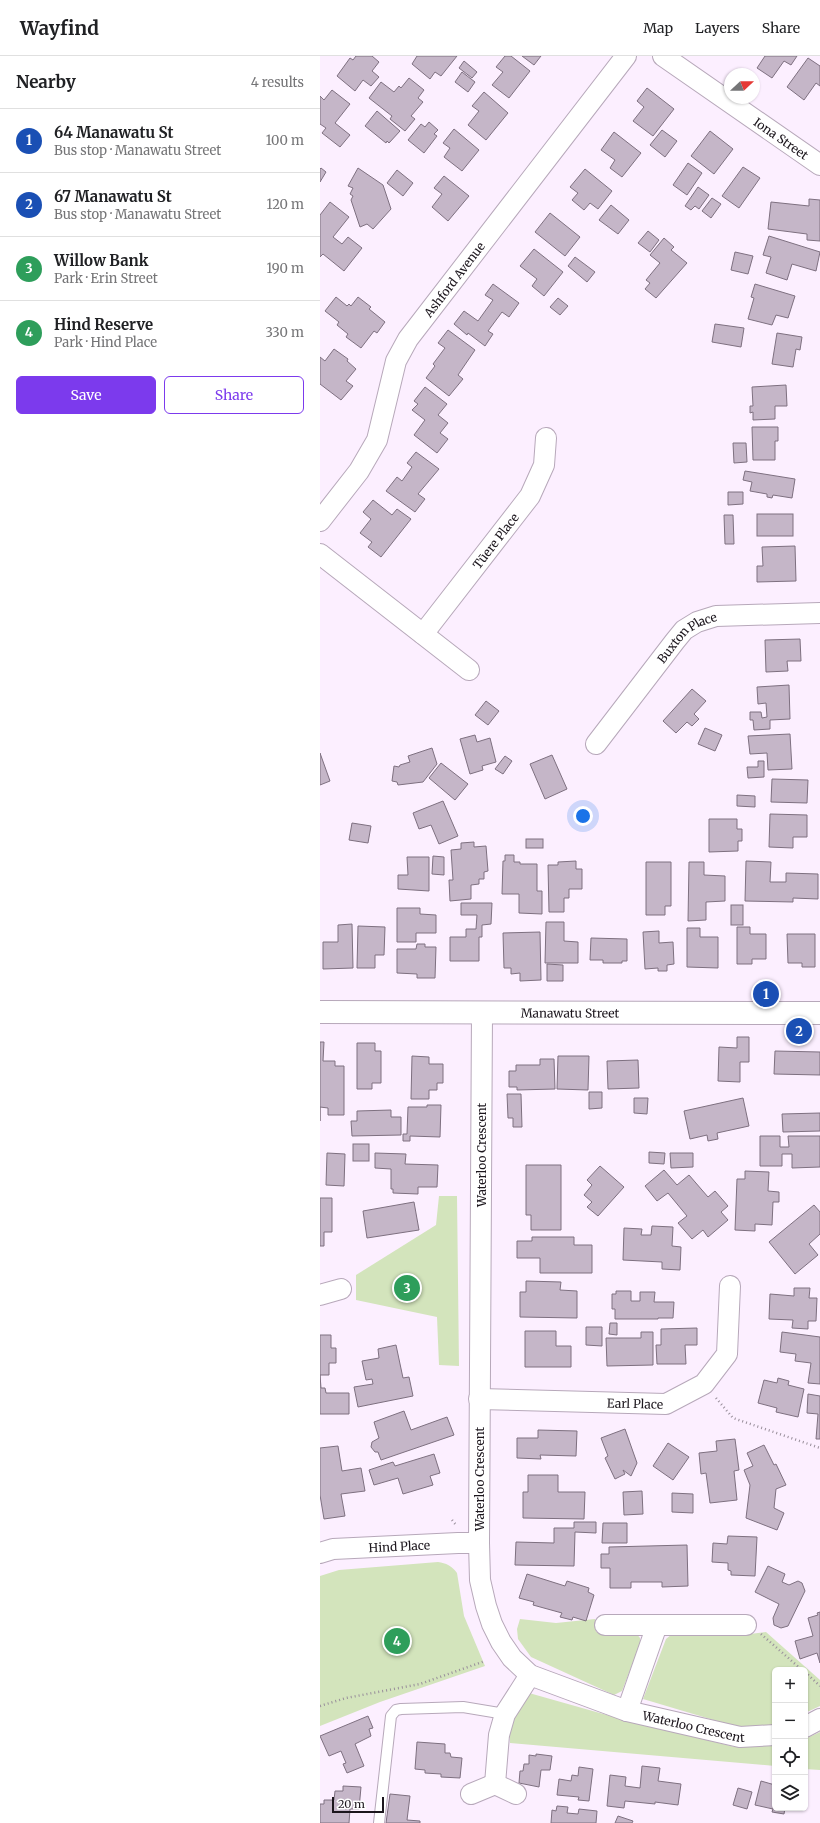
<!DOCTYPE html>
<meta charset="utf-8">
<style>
body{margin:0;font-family:Merriweather,serif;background:#f2f2f2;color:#202124}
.controls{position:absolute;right:12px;bottom:12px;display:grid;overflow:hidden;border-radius:6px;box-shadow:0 1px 3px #0004}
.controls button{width:36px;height:36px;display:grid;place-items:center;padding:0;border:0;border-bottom:1px solid #e0e0e0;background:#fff;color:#202124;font:20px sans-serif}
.compass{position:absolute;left:404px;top:12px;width:36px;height:36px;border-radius:50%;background:#fff;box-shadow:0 1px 3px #0004;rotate:68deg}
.scale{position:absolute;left:12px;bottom:10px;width:52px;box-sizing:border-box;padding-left:4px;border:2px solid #1c161d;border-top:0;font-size:11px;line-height:14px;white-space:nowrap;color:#1c161d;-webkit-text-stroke:3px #fff;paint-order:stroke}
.you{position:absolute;left:263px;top:760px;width:14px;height:14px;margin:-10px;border:3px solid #fff;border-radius:50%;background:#1a73e8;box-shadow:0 0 0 6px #1a73e833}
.badge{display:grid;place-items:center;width:26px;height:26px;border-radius:50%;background:#7c3aed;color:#fff;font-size:13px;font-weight:700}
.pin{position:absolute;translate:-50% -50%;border:2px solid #fff;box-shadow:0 1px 4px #0006}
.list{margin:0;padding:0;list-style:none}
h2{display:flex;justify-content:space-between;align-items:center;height:52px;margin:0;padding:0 16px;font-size:17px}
h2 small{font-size:13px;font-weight:400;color:#757577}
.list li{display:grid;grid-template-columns:26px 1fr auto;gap:12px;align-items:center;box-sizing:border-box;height:64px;padding:0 16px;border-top:1px solid #e0e0e0}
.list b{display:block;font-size:15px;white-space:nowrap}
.list p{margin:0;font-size:13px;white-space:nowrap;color:#757577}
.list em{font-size:13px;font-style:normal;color:#757577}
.actions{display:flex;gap:8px;padding:12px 16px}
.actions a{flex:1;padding:9px 0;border:1px solid #7c3aed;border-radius:6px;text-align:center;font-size:14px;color:#7c3aed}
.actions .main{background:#7c3aed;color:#fff}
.icon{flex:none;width:22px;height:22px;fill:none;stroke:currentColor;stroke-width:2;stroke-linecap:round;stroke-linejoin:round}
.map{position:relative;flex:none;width:500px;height:1767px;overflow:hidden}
header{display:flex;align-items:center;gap:24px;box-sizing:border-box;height:56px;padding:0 20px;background:#fff;border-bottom:1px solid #e0e0e0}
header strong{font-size:19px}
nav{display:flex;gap:22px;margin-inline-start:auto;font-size:14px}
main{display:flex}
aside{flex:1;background:#fff}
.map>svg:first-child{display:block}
.green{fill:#d3e4bc}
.building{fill:#c5b6c8;stroke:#7e7080}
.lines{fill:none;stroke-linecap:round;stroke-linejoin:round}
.lane-casing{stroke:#b7a8ba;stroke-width:12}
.street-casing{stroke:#b7a8ba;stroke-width:22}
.secondary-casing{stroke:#b7a8ba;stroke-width:24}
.path{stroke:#988e9a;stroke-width:2.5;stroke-dasharray:1 3;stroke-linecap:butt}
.lane{stroke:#fff;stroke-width:10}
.street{stroke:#fff;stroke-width:20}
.secondary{stroke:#fff;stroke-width:22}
.labels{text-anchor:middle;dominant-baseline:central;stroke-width:3.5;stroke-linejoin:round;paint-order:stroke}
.street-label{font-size:12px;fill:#1c161d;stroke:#fff}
</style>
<header>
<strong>Wayfind</strong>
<nav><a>Map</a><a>Layers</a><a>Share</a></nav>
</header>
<main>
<aside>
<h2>Nearby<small>4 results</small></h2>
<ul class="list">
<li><span class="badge" style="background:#1a4fb4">1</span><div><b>64 Manawatu St</b><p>Bus stop · Manawatu Street</p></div><em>100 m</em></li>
<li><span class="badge" style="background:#1a4fb4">2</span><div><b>67 Manawatu St</b><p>Bus stop · Manawatu Street</p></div><em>120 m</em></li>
<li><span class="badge" style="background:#2e9e5b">3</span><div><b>Willow Bank</b><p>Park · Erin Street</p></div><em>190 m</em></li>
<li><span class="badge" style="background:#2e9e5b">4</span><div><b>Hind Reserve</b><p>Park · Hind Place</p></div><em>330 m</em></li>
</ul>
<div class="actions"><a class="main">Save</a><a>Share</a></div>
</aside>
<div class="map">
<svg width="500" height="1767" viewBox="0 0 500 1767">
<rect width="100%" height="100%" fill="#fcefff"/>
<!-- green -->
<g class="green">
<path d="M119 1140H137L139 1310 119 1309 117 1261 36 1244V1219L116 1169Z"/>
<path d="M118 1506C126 1507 132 1510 137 1517L144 1560 165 1610 60 1646 0 1670V1520L19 1514Z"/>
<path d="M200 1563 236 1567 275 1563 276 1576 316 1577 320 1582V1588L302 1635 294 1639 211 1601 198 1583 197 1573Z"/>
<path d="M446 1576 500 1624V1650L485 1657V1614H455V1669L452 1670 417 1671 323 1643 346 1583 352 1578H430Z"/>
<path d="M209 1637 301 1663 415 1691 455 1689V1710L190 1687V1682H186L189 1670Z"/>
<path d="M500 1676V1714L485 1713V1683Z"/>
</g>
<!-- building -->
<g class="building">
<path d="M36 0H52L59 6 52 15 59 21 51 30 43 24 35 35 17 20 30 2 33 4Z"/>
<path d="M97 0H137L121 20 115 16 110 23 92 8Z"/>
<path d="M185 0H191L210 15 189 42 172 29 183 16 176 11Z"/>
<path d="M202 0H221L214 9Z"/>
<path d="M445 0H477L471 9 464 5 452 22 437 12Z"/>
<path d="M488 2 500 10V30L496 27 484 44 467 31Z"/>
<path d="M144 5 157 16 152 22 139 12Z"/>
<path d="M142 16 155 26 148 36 135 26Z"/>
<path d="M89 22 104 34 98 42 103 46 91 60 95 63 85 75 70 63 72 60 49 42 61 26 74 36 79 30 81 32Z"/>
<path d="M327 32 354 53 333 80 313 65 324 51 317 45Z"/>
<path d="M12 34 30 48 15 67 30 79 20 91 2 77 6 72 0 68V40L4 44Z"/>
<path d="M164 36 188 57 166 84 148 69 159 55 152 50Z"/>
<path d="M57 55 80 75 69 87 67 85 66 87 45 70Z"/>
<path d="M109 66 118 74 114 78 117 80 104 97 88 84 101 68 105 71Z"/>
<path d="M134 73 159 94 142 115 124 101 130 92 123 87Z"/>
<path d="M342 74 357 85 345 101 330 89Z"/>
<path d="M390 75 413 93 394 118 371 100Z"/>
<path d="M294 76 321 97 302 121 290 112 295 104 281 94Z"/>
<path d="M368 107 382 117 367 139 353 129Z"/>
<path d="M423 111 440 122 419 152 402 140Z"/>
<path d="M1 112 6 116 0 126V113Z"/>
<path d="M38 112 63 129 71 153 53 173 47 168 40 171 31 144 33 140 30 138 33 132 28 130Z"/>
<path d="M265 113 292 135 278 153 270 147 264 154 252 144 258 137 250 131Z"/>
<path d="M77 114 93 127 83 140 67 127Z"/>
<path d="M124 120 149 140 128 165 112 151 122 138 114 132Z"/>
<path d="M378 131 389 139 379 153 375 150 371 154 365 150Z"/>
<path d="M392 142 401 148 391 162 382 155Z"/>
<path d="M489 143 500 144V185L487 184V178L448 173 451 146 489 150Z"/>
<path d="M10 146 29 161 13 181 22 188 28 181 42 192 24 215 3 198 0 201V159Z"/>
<path d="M291 149 309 164 298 178 279 164Z"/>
<path d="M230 157 260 181 245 200 215 176Z"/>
<path d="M328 175 339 184 330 196 318 187Z"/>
<path d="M449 180 500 196 496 215 472 208 467 224 446 217 451 201 443 199Z"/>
<path d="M344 182 354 191 351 194 367 207 336 242 325 233 330 227 326 224 340 207 330 199Z"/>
<path d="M214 193 243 216 224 240 212 230 217 223 200 210Z"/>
<path d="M415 196 433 200 428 218 411 214Z"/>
<path d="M255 201 275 216 267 226 248 210Z"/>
<path d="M173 228 199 247 189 261 182 256 168 275 173 278 165 290 148 277 147 279 134 268 144 255 158 265 173 244 165 239Z"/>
<path d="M435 228 475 240 468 262 456 259 452 269 428 263 434 242 431 241Z"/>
<path d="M16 241 27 250 29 248 31 250 38 241 51 251 49 253 65 266 57 277 54 275 41 292 26 281 28 278 17 269 19 266 5 255Z"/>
<path d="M238 242 248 250 240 259 230 251Z"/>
<path d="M395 268 424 272 421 291 392 286Z"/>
<path d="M128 274 155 294 138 319 143 323 129 340 106 322 115 310 113 308 125 292 118 287Z"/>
<path d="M457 277 482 281 480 294 476 293 473 311 452 308Z"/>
<path d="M14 293 28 303 27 305 36 313 26 325 33 330 21 344 0 328V301L5 305Z"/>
<path d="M466 329 467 350H455V363L433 364V356L430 357V350H433L432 331Z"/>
<path d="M105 331 127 348 118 359 128 367 120 377 128 383 117 397 94 379 105 364 92 354 98 348 94 345Z"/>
<path d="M432 371H458V385H455V404H433Z"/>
<path d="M413 387H426L427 406 414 407Z"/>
<path d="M96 396 119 413 98 438 105 443 95 456 66 435 77 421 82 425 92 411 87 407Z"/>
<path d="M425 415 475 423 472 442 453 439 452 442 447 441V438L430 435 432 426 423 424Z"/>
<path d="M408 436H423V448L408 449Z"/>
<path d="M53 444 72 459 77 453 91 463 61 501 48 491 52 486 40 477 51 463 43 456Z"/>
<rect x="437" y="458" width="36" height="22"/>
<path d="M404 459H413L414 488H405Z"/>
<path d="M475 490 476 525 437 526V510H443L442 491Z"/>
<path d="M480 583 481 605H467L468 615 446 616 445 584Z"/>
<path d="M469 629 470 663 450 664V673L434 674 433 664H430V656H441L442 662 447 661 446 647 438 648 437 631Z"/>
<path d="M372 633 386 645 374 658 379 663 372 670 367 666 356 677 343 665Z"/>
<path d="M166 645 179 655 168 669 155 659Z"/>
<path d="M385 672 402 679 395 695 378 688Z"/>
<path d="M470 678 472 713 448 714 447 697 430 698 428 680Z"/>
<path d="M155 679 157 686 170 682 176 706 162 710 163 714 150 718 140 683Z"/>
<path d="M112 692 117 708 103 726 78 729 77 726 72 725 74 710 79 711 80 709 90 706 88 700Z"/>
<path d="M0 697 10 725 0 729Z"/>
<path d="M232 699 247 733 225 743 210 708Z"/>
<path d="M185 700 192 705 183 718 175 713Z"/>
<path d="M438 705H444V721L428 722 427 711H438Z"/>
<path d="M121 707 148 728 135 744 109 722Z"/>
<path d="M452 723 488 724 487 747 451 746Z"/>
<path d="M417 739 435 740V751L417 750Z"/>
<path d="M123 745 138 780 119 788 111 769 99 773 93 757Z"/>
<path d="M450 758 487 759V781H473V792L449 791Z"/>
<path d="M389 763H417V773H422V785H418V795L389 796Z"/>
<path d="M32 767 51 770 48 787 29 784Z"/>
<rect x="206" y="783" width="17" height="9"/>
<path d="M154 786V791L166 790 168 815 164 816V823H159V828L151 829V843L130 845 129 824H133L131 794 141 793V787Z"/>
<path d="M185 799H194V806H200V808H217V835H222V858L199 857V838H182L183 805H185Z"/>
<path d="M113 800 124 801V819L112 818Z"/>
<path d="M87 801H109V835L78 833V819H88Z"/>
<path d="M256 805V813H262V833H249V842H244V856H229L228 809H238V806Z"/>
<path d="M426 805 451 806 450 826H466V817L498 818V843L473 842V846L425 845Z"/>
<path d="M326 806H351V850H345V859H326Z"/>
<path d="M369 806H384V819L405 820V845L386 846V864L368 865Z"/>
<path d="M141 847H172L171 868 162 869V881H159V905H130V881H146V873H156L157 859H141Z"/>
<rect x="411" y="849" width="12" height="20"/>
<path d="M77 852H100V858L116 859V877H96V886H77Z"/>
<path d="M226 866H244V885L258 886V907H225Z"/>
<path d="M32 868 33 912 3 913V886H18V869Z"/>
<path d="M38 870 65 871 64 899H55V912H37Z"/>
<path d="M417 871H430V878H446V903H432V908H417Z"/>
<path d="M367 872H380V881H398V912L367 911Z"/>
<path d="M339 875V887L353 886 354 908 347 909V915H338V912L325 913 323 876Z"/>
<path d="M220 876 221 924 200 925V917L191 918V912H184L183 877Z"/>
<path d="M467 878H495V911H482V907H468Z"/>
<path d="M271 882 307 883V905H302V907H283V904H270Z"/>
<path d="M97 888H105V891H116L115 922H97V918L77 917V893H96Z"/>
<path d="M227 908 243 909V925H227Z"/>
<path d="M417 981H429V1006H420V1026L398 1025 399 991 417 992Z"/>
<path d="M0 986H4L3 1005H15V1010H24V1059H8V1052L0 1051V1065Z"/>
<path d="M37 987H55V995H61V1027H52V1033H37Z"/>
<path d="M455 995 500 996V1019L454 1018Z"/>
<path d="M92 1000 109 1001V1008H123V1027H117V1034H109V1043H91Z"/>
<path d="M238 1000H269L268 1034 237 1033Z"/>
<path d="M220 1003H234L235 1033 197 1034V1031H189V1015H196V1009H220Z"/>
<path d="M318 1004 319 1032 288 1033 287 1005Z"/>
<path d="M269 1036H282V1052L269 1053Z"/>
<path d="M187 1038H201L202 1071H193V1062H188Z"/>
<path d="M314 1042H328L327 1058 314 1057Z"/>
<path d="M423 1042 429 1070 397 1077 398 1083 388 1085 387 1079 370 1083 364 1055Z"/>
<path d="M107 1049H121L120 1081 90 1080V1085H83V1078H87L88 1051H107Z"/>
<path d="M71 1054V1061H81V1079L32 1080 31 1065H37V1055Z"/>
<path d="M500 1057V1075L463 1076 462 1058Z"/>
<path d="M440 1080H460V1091H469L468 1080H500V1111L472 1112V1098H462V1110H440Z"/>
<rect x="33" y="1088" width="16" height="17"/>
<path d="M329 1096 345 1097 344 1108 329 1107Z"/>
<path d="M7 1097 25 1098 24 1130 6 1129Z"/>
<path d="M55 1097 86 1098 85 1108 118 1109 117 1131H98V1138L73 1137V1133H71V1113L55 1112Z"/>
<path d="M350 1097H373V1111L351 1112Z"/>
<path d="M206 1109H241V1174H211V1159H206Z"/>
<path d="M280 1110 304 1131 278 1160 267 1151 272 1146 264 1139 272 1129 267 1124Z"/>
<path d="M344 1114 357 1129 369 1119 388 1141 395 1135 408 1150 401 1156 408 1164 388 1181 383 1174 372 1183 358 1167 367 1160 348 1137 337 1145 325 1130Z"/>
<path d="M425 1115 449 1116 448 1135 459 1136V1146H453L452 1169 435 1168V1175L415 1174 417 1123H425Z"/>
<path d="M0 1142H12V1176H4V1190H0Z"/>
<path d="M94 1146 99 1174 47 1182 43 1155Z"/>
<path d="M494 1149 500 1156V1178L489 1188 498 1199 475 1218 449 1186Z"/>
<path d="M332 1170 353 1171 352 1190 361 1191 360 1214 342 1213V1206L303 1204 304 1172 322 1173 321 1179H331Z"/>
<path d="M212 1181H254V1189H272V1217H220V1202H197V1185H212Z"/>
<path d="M206 1225 241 1226 240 1234 257 1235V1262L200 1261V1236H206Z"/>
<path d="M474 1232H490L489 1242H497L496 1265H488V1273L472 1272 473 1264 449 1263 450 1238 474 1240Z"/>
<path d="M296 1235H311V1245H320V1236H335L334 1246H354L353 1262H338V1263H295V1253H292V1238H296Z"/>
<path d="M290 1267H297V1279L289 1278Z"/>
<path d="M266 1271H282V1290L266 1289Z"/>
<path d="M377 1272V1289H365L366 1308H337L336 1289H341V1273Z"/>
<path d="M205 1275H236V1290H251V1311H205Z"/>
<path d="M321 1276H333V1309L287 1310 286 1282H321Z"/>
<path d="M462 1276 500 1281V1328L488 1327 491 1307 475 1305 476 1298 460 1296Z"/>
<path d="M0 1279H11V1292H16V1307H9V1319H0L1 1332H5L6 1337H29V1358H0Z"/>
<path d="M76 1289 83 1322 89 1321 93 1340 38 1351 34 1331 53 1328 52 1323 46 1324 42 1305 59 1302 58 1293Z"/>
<path d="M458 1322 469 1325 468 1329 484 1333 478 1361 456 1356 457 1352 438 1347 444 1324 457 1327Z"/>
<path d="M488 1338 500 1340V1383H496L498 1358 487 1357Z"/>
<path d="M84 1355 91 1374 127 1361 134 1379 61 1404 58 1396H55L51 1391 52 1386 59 1382 54 1366Z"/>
<path d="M305 1373 317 1407 311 1420 303 1414 305 1418 295 1423 285 1402 288 1400 281 1382Z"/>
<path d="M218 1374 257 1375 256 1400 220 1399 221 1403 197 1402V1382H218Z"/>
<path d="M415 1383 419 1414 414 1415 417 1444 390 1447 386 1417 381 1418 379 1397 397 1395 396 1385Z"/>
<path d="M348 1387 369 1401 353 1424 333 1410Z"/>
<path d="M444 1389 454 1409 456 1408 466 1429 456 1433 454 1452 464 1457 457 1474 426 1462 430 1429 424 1414 433 1410 427 1397Z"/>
<path d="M18 1390 22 1415 41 1412 45 1435 21 1438 25 1460 4 1463 0 1439V1392Z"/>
<path d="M114 1398 120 1417 110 1420 113 1429 83 1438 78 1422 54 1429 49 1414 73 1406 75 1410Z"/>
<path d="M208 1419H238V1436H265L264 1463 203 1462V1436H208Z"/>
<path d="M322 1435 323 1458 304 1459 303 1436Z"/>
<path d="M352 1437 373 1438V1457L352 1456Z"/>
<path d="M254 1466H276V1477L255 1476 254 1510 195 1509 196 1486 234 1487V1472H254Z"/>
<path d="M283 1467H307V1487H282Z"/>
<path d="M408 1480 437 1481 435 1520 411 1519V1515L408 1514V1507L392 1506 393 1487 407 1488Z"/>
<path d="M367 1489 368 1530 342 1531V1526H311V1532H290V1512H281V1498H289V1491Z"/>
<path d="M448 1510 465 1518 462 1526 469 1529 478 1525 482 1527 485 1535 468 1570 461 1572 454 1569 453 1562 459 1548 435 1536Z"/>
<path d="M207 1518 245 1530 247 1525 269 1532 268 1536 274 1539 266 1565 253 1561 252 1564 240 1561 242 1557 213 1549 214 1546 199 1542Z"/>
<path d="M500 1556V1607L497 1597 480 1603 475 1585 493 1580 488 1562 498 1559 497 1557Z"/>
<path d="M48 1660 53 1672 49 1673 51 1680 35 1688 44 1710 27 1717 23 1708 26 1707 21 1695 9 1700 0 1680Z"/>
<path d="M97 1686 125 1688V1697H130L131 1701 142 1702 140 1722 121 1721V1718L105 1717V1714L95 1713Z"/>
<path d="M216 1698 232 1700 230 1714H221L219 1731 199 1727 200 1715H203L204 1708H209V1699L216 1700Z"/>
<path d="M322 1710 340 1712 338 1725 361 1728 358 1749 335 1746V1748L305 1745 304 1752 287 1750 290 1719 306 1721 305 1730 320 1732Z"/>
<path d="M259 1711 273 1713 269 1745 258 1744 259 1741 237 1739 239 1723 251 1725 252 1719 258 1720Z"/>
<path d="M441 1725 455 1729V1752H465L464 1758 452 1756 453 1753 435 1749Z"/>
<path d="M23 1730 41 1731 39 1753H30L29 1767H0V1748H4V1744H14L15 1735H23Z"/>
<path d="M418 1732 432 1736 427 1753 413 1749Z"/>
<path d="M70 1738 90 1740 87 1764 100 1765V1767H66Z"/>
<path d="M237 1750 248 1751 247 1757 258 1758 259 1753 277 1755 276 1767H231L232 1754 236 1755Z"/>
<path d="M298 1760 313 1765 312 1767H295Z"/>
</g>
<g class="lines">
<!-- lane casing -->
<g class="lane-casing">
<path id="lane" d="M59 1767 71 1660 76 1654 81 1653 143 1651 185 1658"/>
</g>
<!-- street casing -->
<g class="street-casing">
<g id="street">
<path id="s1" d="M343 0 500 109"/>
<path id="s2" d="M0 465 39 415 57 384 76 305 88 283 306 0"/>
<path d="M0 498 149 614"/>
<path id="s3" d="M103 578 210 440 224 409 226 382"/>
<path id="s4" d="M276 688 355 585 364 574 377 566 396 560 500 557"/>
<path id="s5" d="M162 956 159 1487 160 1524 166 1550 172 1568 181 1586 192 1602 210 1619 307 1655 420 1681 455 1679"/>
<path d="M0 1239 21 1233"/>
<path id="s6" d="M159 1343 346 1348 384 1328 407 1298 410 1230"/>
<path id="s7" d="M0 1497 13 1493 138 1487H159"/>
<path d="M285 1569H426"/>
<path d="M307 1655 337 1569"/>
<path d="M485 1671 500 1663"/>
<path d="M151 1738 175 1728"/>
<path d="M196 1738 175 1728 179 1679 185 1658 210 1619"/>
</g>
</g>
<!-- secondary casing -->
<g class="secondary-casing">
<g id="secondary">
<path id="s8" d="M0 956 500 957"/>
</g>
</g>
<!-- path -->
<g class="path">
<path d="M396 1342 413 1362 500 1392"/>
<path d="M132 1464 136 1469"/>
<path d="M441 1578 482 1614"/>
<path d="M485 1616 500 1630"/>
<path d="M0 1650 26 1642 100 1628 165 1605"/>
</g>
<!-- lane -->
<use href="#lane" class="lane"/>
<!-- street -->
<use href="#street" class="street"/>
<!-- secondary -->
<use href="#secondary" class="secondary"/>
</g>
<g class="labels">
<!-- street labels -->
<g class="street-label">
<text stroke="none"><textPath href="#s1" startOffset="144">Iona Street</textPath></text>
<text stroke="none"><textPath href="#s2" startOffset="281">Ashford Avenue</textPath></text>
<text stroke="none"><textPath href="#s3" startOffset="118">Tūere Place</textPath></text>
<text stroke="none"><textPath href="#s4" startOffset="142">Buxton Place</textPath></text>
<text stroke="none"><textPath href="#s8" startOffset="250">Manawatu Street</textPath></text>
<text transform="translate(161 1099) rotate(-90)">Waterloo Crescent</text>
<text stroke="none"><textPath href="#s6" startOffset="156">Earl Place</textPath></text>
<text transform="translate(159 1423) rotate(-90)">Waterloo Crescent</text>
<text stroke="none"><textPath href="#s7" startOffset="80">Hind Place</textPath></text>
<text stroke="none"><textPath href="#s5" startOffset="850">Waterloo Crescent</textPath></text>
</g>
</g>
</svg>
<div class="controls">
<button>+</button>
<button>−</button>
<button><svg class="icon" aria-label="locate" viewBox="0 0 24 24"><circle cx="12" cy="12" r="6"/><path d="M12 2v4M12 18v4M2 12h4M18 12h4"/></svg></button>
<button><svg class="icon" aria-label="layers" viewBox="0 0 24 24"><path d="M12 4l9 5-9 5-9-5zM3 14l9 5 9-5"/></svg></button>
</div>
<svg class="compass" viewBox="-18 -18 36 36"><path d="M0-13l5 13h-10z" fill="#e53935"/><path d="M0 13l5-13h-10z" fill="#757577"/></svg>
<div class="scale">20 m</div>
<div class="you"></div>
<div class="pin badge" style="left:446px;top:938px;background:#1a4fb4">1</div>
<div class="pin badge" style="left:479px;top:975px;background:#1a4fb4">2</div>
<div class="pin badge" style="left:87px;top:1232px;background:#2e9e5b">3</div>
<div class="pin badge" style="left:77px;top:1585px;background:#2e9e5b">4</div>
</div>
</main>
